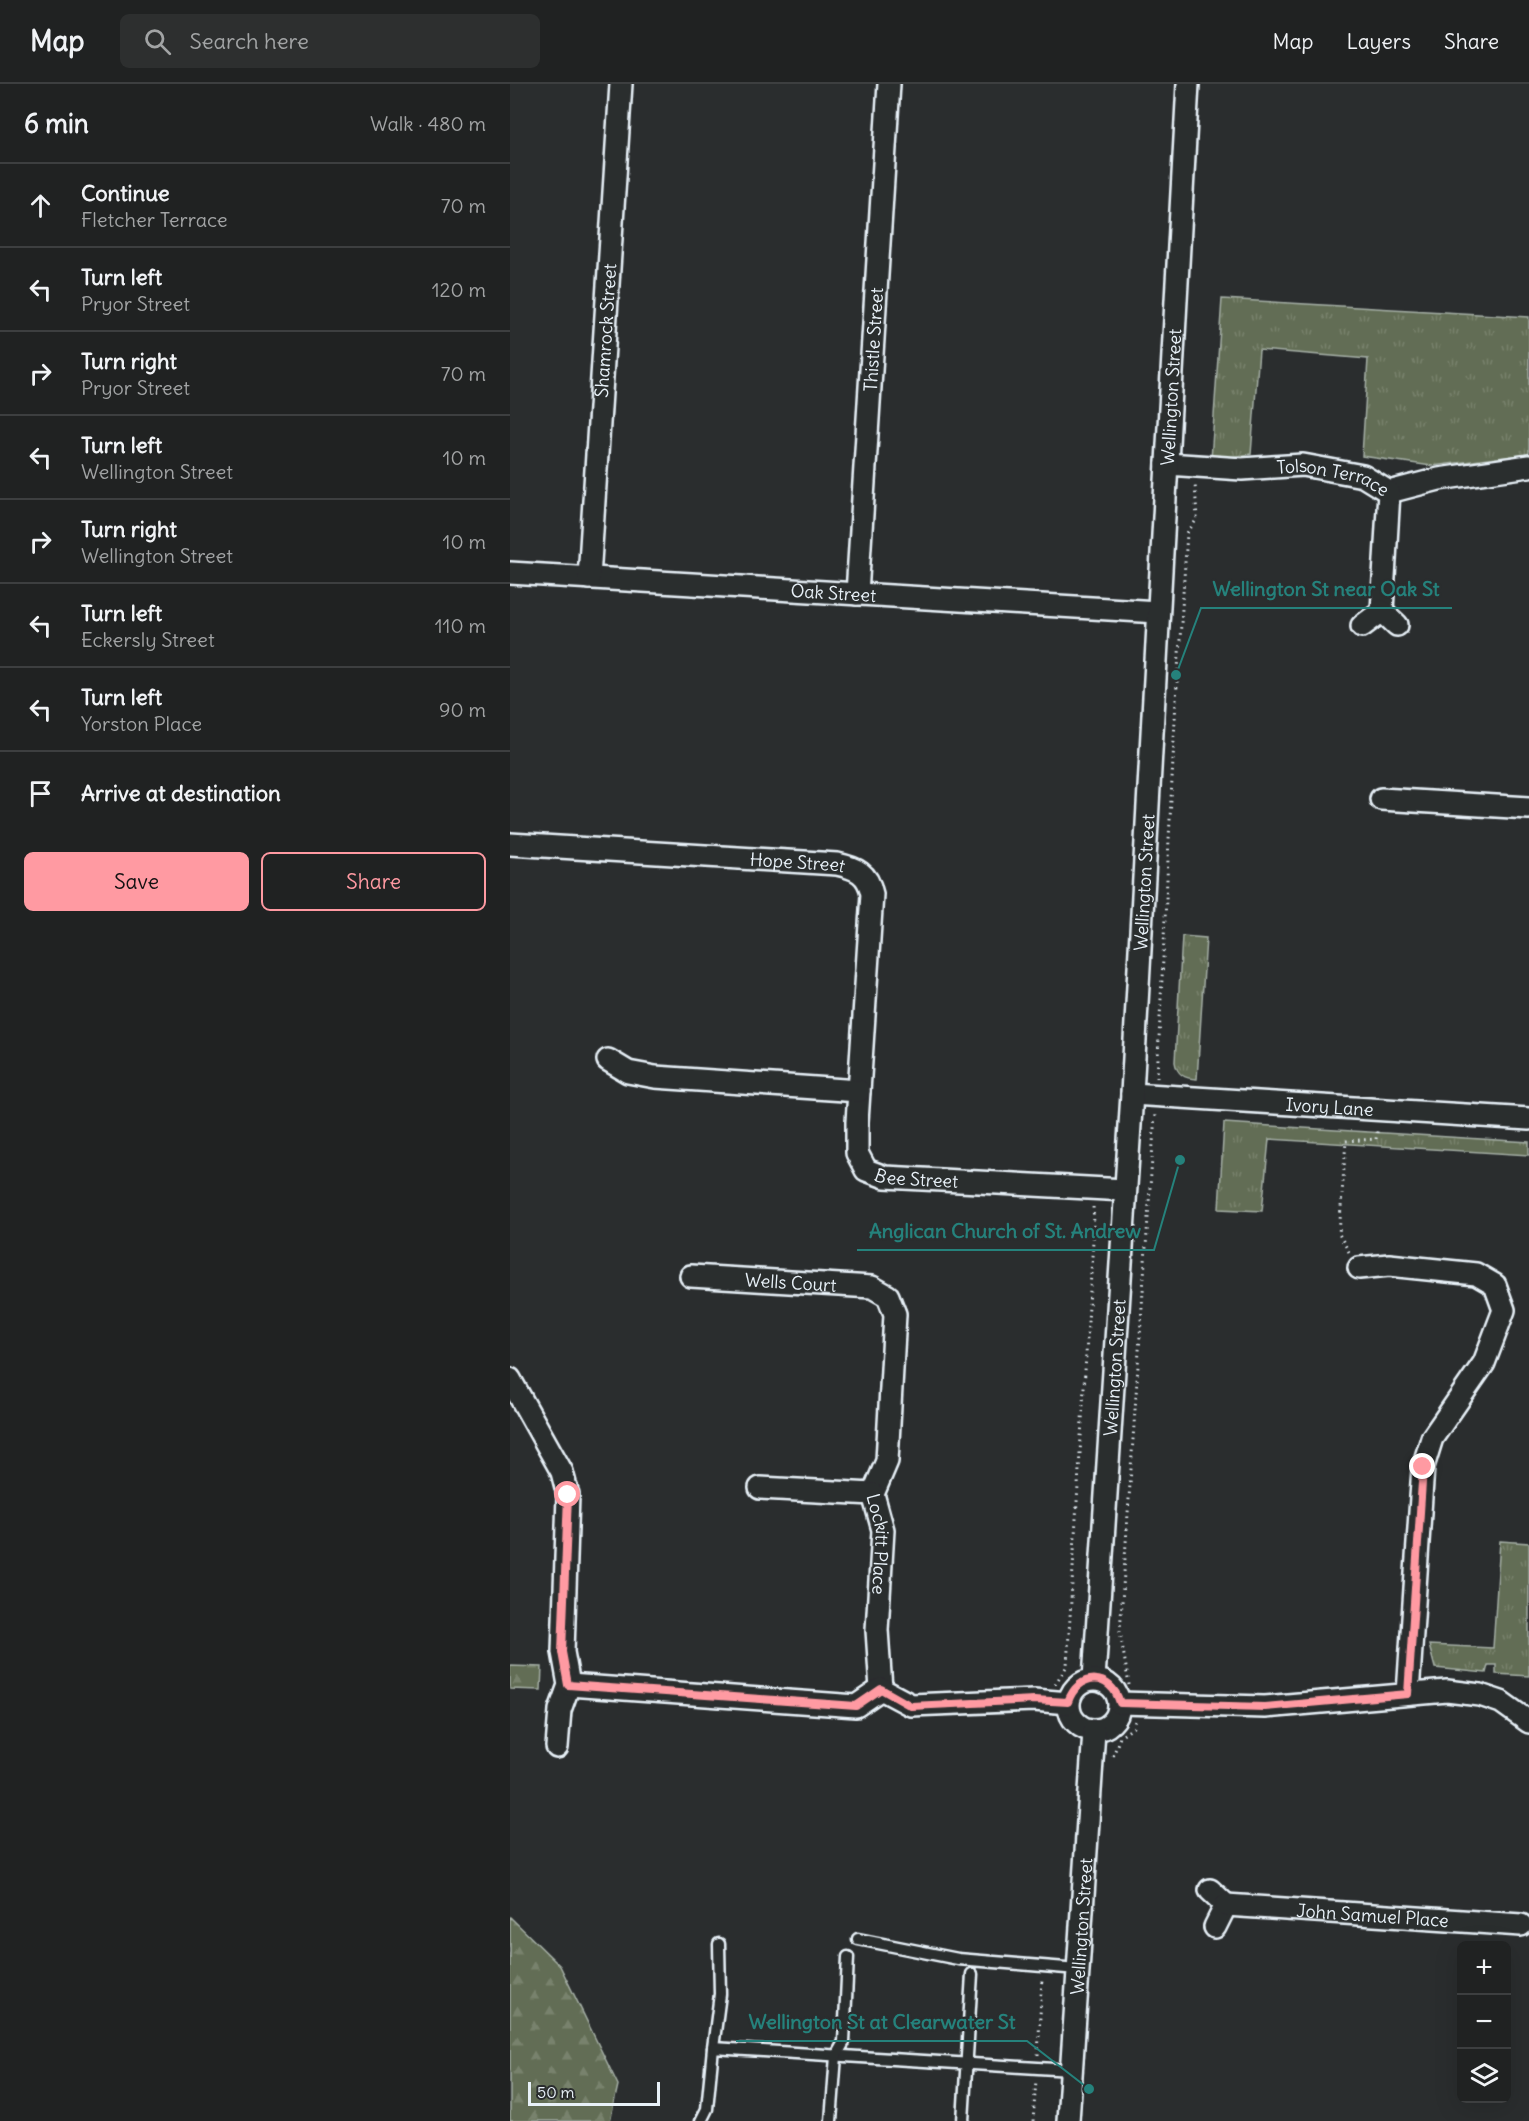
<!DOCTYPE html>
<meta charset="utf-8">
<style>
body{margin:0;font-family:Delius,sans-serif;background:#2d2f2f;color:#f1f3f6}
.controls{position:absolute;right:18px;bottom:18px;display:grid;overflow:hidden;border-radius:9px;box-shadow:0 6px 24px #0002}
.controls button{width:54px;height:54px;display:grid;place-items:center;padding:0;border:0;border-bottom:2px solid #3d3f40;background:#202222;color:#f1f3f6;font:30px sans-serif}
.scale{position:absolute;left:18px;bottom:15px;width:132px;box-sizing:border-box;padding-left:6px;border:3px solid #e8f1f8;border-top:0;font-size:16px;line-height:21px;white-space:nowrap;color:#e8f1f8;-webkit-text-stroke:4px #2a2d2e;paint-order:stroke}
.stop{position:absolute;width:18px;height:18px;margin:-14px;border:4px solid #ff9aa2;border-radius:50%;background:#fff}
.stop.end{background:#ff9aa2;border-color:#fff;box-shadow:0 2px 6px #0008}
.list{margin:0;padding:0;list-style:none}
h2{display:flex;justify-content:space-between;align-items:center;height:78px;margin:0;padding:0 24px;font-size:26px}
h2 small{font-size:20px;font-weight:400;color:#a2a4a5}
.list li{display:grid;grid-template-columns:39px 1fr auto;gap:18px;align-items:center;box-sizing:border-box;height:84px;padding:0 24px;border-top:2px solid #3d3f40}
.list b{display:block;font-size:22px;white-space:nowrap}
.list p{margin:0;font-size:20px;white-space:nowrap;color:#a2a4a5}
.list em{font-size:20px;font-style:normal;color:#a2a4a5}
.actions{display:flex;gap:12px;padding:18px 24px}
.actions a{flex:1;padding:14px 0;border:2px solid #ff9aa2;border-radius:9px;text-align:center;font-size:21px;color:#ff9aa2}
.actions .main{background:#ff9aa2;color:#111}
.icon{flex:none;width:33px;height:33px;fill:none;stroke:currentColor;stroke-width:2;stroke-linecap:round;stroke-linejoin:round}
.map{position:relative;flex:none;width:1019px;height:2037px;overflow:hidden}
header{display:flex;align-items:center;gap:36px;box-sizing:border-box;height:84px;padding:0 30px;background:#202222;border-bottom:2px solid #3d3f40}
header strong{font-size:28px}
nav{display:flex;gap:33px;margin-inline-start:auto;font-size:21px}
.search{width:420px;height:54px;background:#2d2f2f;display:flex;align-items:center;gap:15px;box-sizing:border-box;padding:0 21px;border-radius:9px;color:#a2a4a5;font-size:22px}
main{display:flex}
aside{flex:1;background:#202222}
.map>svg:first-child{display:block}
.grass{fill:url(#grass-tufts);stroke:#a5afa6;stroke-width:1.5}
.forest{fill:url(#forest-firs);stroke:#a5afa6;stroke-width:1.5}
.lines{fill:none;stroke-linecap:round;stroke-linejoin:round}
.lane-casing{stroke:#e8f1f8;stroke-width:15}
.street-casing{stroke:#e8f1f8;stroke-width:26}
.path{stroke:#e8f1f8;stroke-width:3;stroke-dasharray:1.5 4.5;stroke-linecap:butt}
.lane{stroke:#2a2d2e;stroke-width:10}
.street{stroke:#2a2d2e;stroke-width:21}
.route{stroke:#ff9aa2;stroke-width:8}
.labels{text-anchor:middle;dominant-baseline:central;stroke-width:4.5;stroke-linejoin:round;paint-order:stroke}
.street-label{font-size:18px;fill:#e8f1f8;stroke:#2a2d2e}
.leader{fill:none;stroke:#25827c;stroke-width:2}
.callout-dot{fill:#25827c;stroke:#2a2d2e;stroke-width:2}
.callout-label{font-size:20px;text-anchor:middle;font-weight:bold;fill:#25827c;stroke:#2a2d2e;stroke-width:4.5;stroke-linejoin:round;paint-order:stroke}
</style>
<header>
<strong>Map</strong>
<div class="search"><svg class="icon" aria-label="search" viewBox="0 0 24 24"><circle cx="10" cy="10" r="6"/><path d="M15 15l6 6"/></svg>Search here</div>
<nav><a>Map</a><a>Layers</a><a>Share</a></nav>
</header>
<main>
<aside>
<h2>6 min<small>Walk · 480 m</small></h2>
<ul class="list">
<li><svg class="icon" aria-label="ahead" viewBox="0 0 24 24"><path d="M12 20V5M6 11l6-6 6 6"/></svg><div><b>Continue</b><p>Fletcher Terrace</p></div><em>70 m</em></li>
<li><svg class="icon" aria-label="left" viewBox="0 0 24 24"><path d="M17 20v-9H6M10 6l-5 5 5 5"/></svg><div><b>Turn left</b><p>Pryor Street</p></div><em>120 m</em></li>
<li><svg class="icon" aria-label="right" viewBox="0 0 24 24"><path d="M7 20v-9h11M14 6l5 5-5 5"/></svg><div><b>Turn right</b><p>Pryor Street</p></div><em>70 m</em></li>
<li><svg class="icon" aria-label="left" viewBox="0 0 24 24"><path d="M17 20v-9H6M10 6l-5 5 5 5"/></svg><div><b>Turn left</b><p>Wellington Street</p></div><em>10 m</em></li>
<li><svg class="icon" aria-label="right" viewBox="0 0 24 24"><path d="M7 20v-9h11M14 6l5 5-5 5"/></svg><div><b>Turn right</b><p>Wellington Street</p></div><em>10 m</em></li>
<li><svg class="icon" aria-label="left" viewBox="0 0 24 24"><path d="M17 20v-9H6M10 6l-5 5 5 5"/></svg><div><b>Turn left</b><p>Eckersly Street</p></div><em>110 m</em></li>
<li><svg class="icon" aria-label="left" viewBox="0 0 24 24"><path d="M17 20v-9H6M10 6l-5 5 5 5"/></svg><div><b>Turn left</b><p>Yorston Place</p></div><em>90 m</em></li>
<li><svg class="icon" aria-label="arrive" viewBox="0 0 24 24"><path d="M6 21V4h12l-3 4 3 4H6"/></svg><div><b>Arrive at destination</b></div></li>
</ul>
<div class="actions"><a class="main">Save</a><a>Share</a></div>
</aside>
<div class="map">
<svg width="1019" height="2037" viewBox="0 0 1019 2037">
<defs>
<pattern id="grass-tufts" width="24" height="20" patternUnits="userSpaceOnUse" patternTransform="scale(1.5)"><rect width="24" height="20" fill="#626d54"/><path d="M3 7l-1-3M5 7V3M7 7l1-3M15 17l-1-3M17 17v-4M19 17l1-3" fill="none" stroke="#78826d"/></pattern>
<pattern id="forest-firs" width="22" height="20" patternUnits="userSpaceOnUse" patternTransform="scale(1.5)"><rect width="22" height="20" fill="#626d54"/><path d="M5 1l3.5 6h-7zM16 11l3.5 6h-7z" fill="#78826d"/></pattern>
</defs>
<rect width="100%" height="100%" fill="#2a2d2e"/>
<filter id="ink" filterUnits="userSpaceOnUse"><feTurbulence type="fractalNoise" baseFrequency=".0167" numOctaves="2"/><feDisplacementMap in="SourceGraphic" scale="12" xChannelSelector="R" yChannelSelector="G"/><feConvolveMatrix kernelMatrix="1 2 1 2 8 2 1 2 1" color-interpolation-filters="sRGB"/></filter>
<g filter="url(#ink)">
<!-- grass -->
<g class="grass">
<path d="M712 215 1019 233V370L922 382 852 372 858 275 749 266 741 370 701 376Z"/>
<path d="M672 852 696 854 687 995C675 995 667 991 665 978Z"/>
<path d="M714 1039 1019 1058V1071L759 1055 752 1127 709 1125Z"/>
<path d="M990 1457 1019 1459V1592L986 1590V1581H978L976 1589 925 1584 919 1561 983 1564Z"/>
</g>
<!-- forest -->
<g class="forest">
<path d="M0 1582 32 1583 31 1606 0 1605Z"/>
<path d="M0 1833 50 1882 108 2001 100 2037H0Z"/>
</g>
<g class="lines">
<!-- lane casing -->
<g class="lane-casing">
<g id="lane">
<path d="M348 1855 448 1875 568 1885"/>
<path d="M203 1964 210 1910 209 1860"/>
<path d="M191 2037 197 2025 203 1964 561 1986"/>
<path d="M321 2037 326 1972 334 1958 338 1873"/>
<path d="M453 2037 462 1890"/>
</g>
</g>
<!-- street casing -->
<g class="street-casing">
<g id="street">
<path id="s1" d="M657 380 732 385 793 381 853 392 879 408 929 395 1019 382"/>
<path id="s2" d="M0 489 648 528"/>
<path id="s3" d="M79 494 111 0"/>
<path id="s4" d="M347 510 379 0"/>
<path d="M872 527 879 408"/>
<path d="M852 542 872 527 887 541"/>
<path d="M871 715 1019 724"/>
<path id="s5" d="M0 760 327 780C346 784 358 789 362 810L347 1038V1069L356 1086 375 1093 615 1106"/>
<path d="M98 976 118 988 145 993 349 1007"/>
<path id="s6" d="M622 1010 1019 1035"/>
<path d="M849 1184 879 1181 966 1190 985 1201 994 1226 974 1279 922 1354 913 1383 898 1610"/>
<path id="s7" d="M181 1192 362 1203 378 1212 385 1230 377 1377 363 1410 373 1446 367 1546 371 1605"/>
<path d="M0 1295 52 1388 58 1411 53 1568 59 1601 50 1626 47 1663"/>
<path d="M250 1404 363 1410"/>
<path id="s8" d="M584 1595 622 1010 678 0"/>
<circle cx="584" cy="1621" r="25"/>
<path d="M59 1601 346 1622 371 1605 401 1621 524 1616 558 1619"/>
<path d="M610 1619 755 1623 937 1607 970 1611 991 1618 1019 1638"/>
<path d="M700 1806 716 1821 705 1843"/>
<path id="s9" d="M716 1821 1011 1841"/>
<path id="s10" d="M558 2037 584 1647"/>
</g>
</g>
<!-- path -->
<g class="path">
<path d="M647 994 666 616 677 449 687 435 685 399"/>
<path d="M839 1168 829 1150 836 1057 866 1055 868 1043"/>
<path d="M545 1600 557 1582 584 1140 583 1122"/>
<path d="M619 1601 610 1548 645 1030"/>
<path d="M603 1672 610 1653 624 1643 625 1636"/>
<path d="M528 1971 532 1894"/>
<path d="M523 2037 526 1996"/>
</g>
<!-- lane -->
<use href="#lane" class="lane"/>
<!-- street -->
<use href="#street" class="street"/>
</g>
</g>
<g class="lines" filter="url(#ink)">
<!-- route -->
<path class="route" d="M58 1411 52 1568 58 1601 346 1622 371 1605 401 1622 524 1616 558 1618C568 1588 601 1588 610 1619L755 1623 898 1610 913 1383"/>
</g>
<g class="labels">
<!-- street labels -->
<g class="street-label">
<text stroke="none"><textPath href="#s3" startOffset="248">Shamrock Street</textPath></text>
<text stroke="none"><textPath href="#s4" startOffset="255">Thistle Street</textPath></text>
<text stroke="none"><textPath href="#s8" startOffset="1284">Wellington Street</textPath></text>
<text stroke="none"><textPath href="#s1" startOffset="168">Tolson Terrace</textPath></text>
<text stroke="none"><textPath href="#s2" startOffset="324">Oak Street</textPath></text>
<text stroke="none"><textPath href="#s5" startOffset="288">Hope Street</textPath></text>
<text stroke="none"><textPath href="#s8" startOffset="798">Wellington Street</textPath></text>
<text stroke="none"><textPath href="#s6" startOffset="198">Ivory Lane</textPath></text>
<text stroke="none"><textPath href="#s5" startOffset="708">Bee Street</textPath></text>
<text stroke="none"><textPath href="#s7" startOffset="100">Wells Court</textPath></text>
<text stroke="none"><textPath href="#s8" startOffset="312">Wellington Street</textPath></text>
<text stroke="none"><textPath href="#s7" startOffset="453">Lockitt Place</textPath></text>
<text stroke="none"><textPath href="#s9" startOffset="147">John Samuel Place</textPath></text>
<text stroke="none"><textPath href="#s10" startOffset="195">Wellington Street</textPath></text>
</g>
</g>
<!-- callouts -->
<path class="leader" d="M666 591L691 524H942M670 1076L644 1166H347M579 2005L517 1957H226"/>
<g class="callout-dot">
<circle cx="666" cy="591" r="6"/>
<circle cx="670" cy="1076" r="6"/>
<circle cx="579" cy="2005" r="6"/>
</g>
<g class="callout-label">
<text x="816" y="512">Wellington St near Oak St</text>
<text x="495" y="1154">Anglican Church of St. Andrew</text>
<text x="372" y="1945">Wellington St at Clearwater St</text>
</g>
</svg>
<div class="controls">
<button>+</button>
<button>−</button>
<button><svg class="icon" aria-label="layers" viewBox="0 0 24 24"><path d="M12 4l9 5-9 5-9-5zM3 14l9 5 9-5"/></svg></button>
</div>
<div class="scale">50 m</div>
<div class="stop" style="left:58px;top:1411px"></div>
<div class="stop end" style="left:913px;top:1383px"></div>
</div>
</main>
